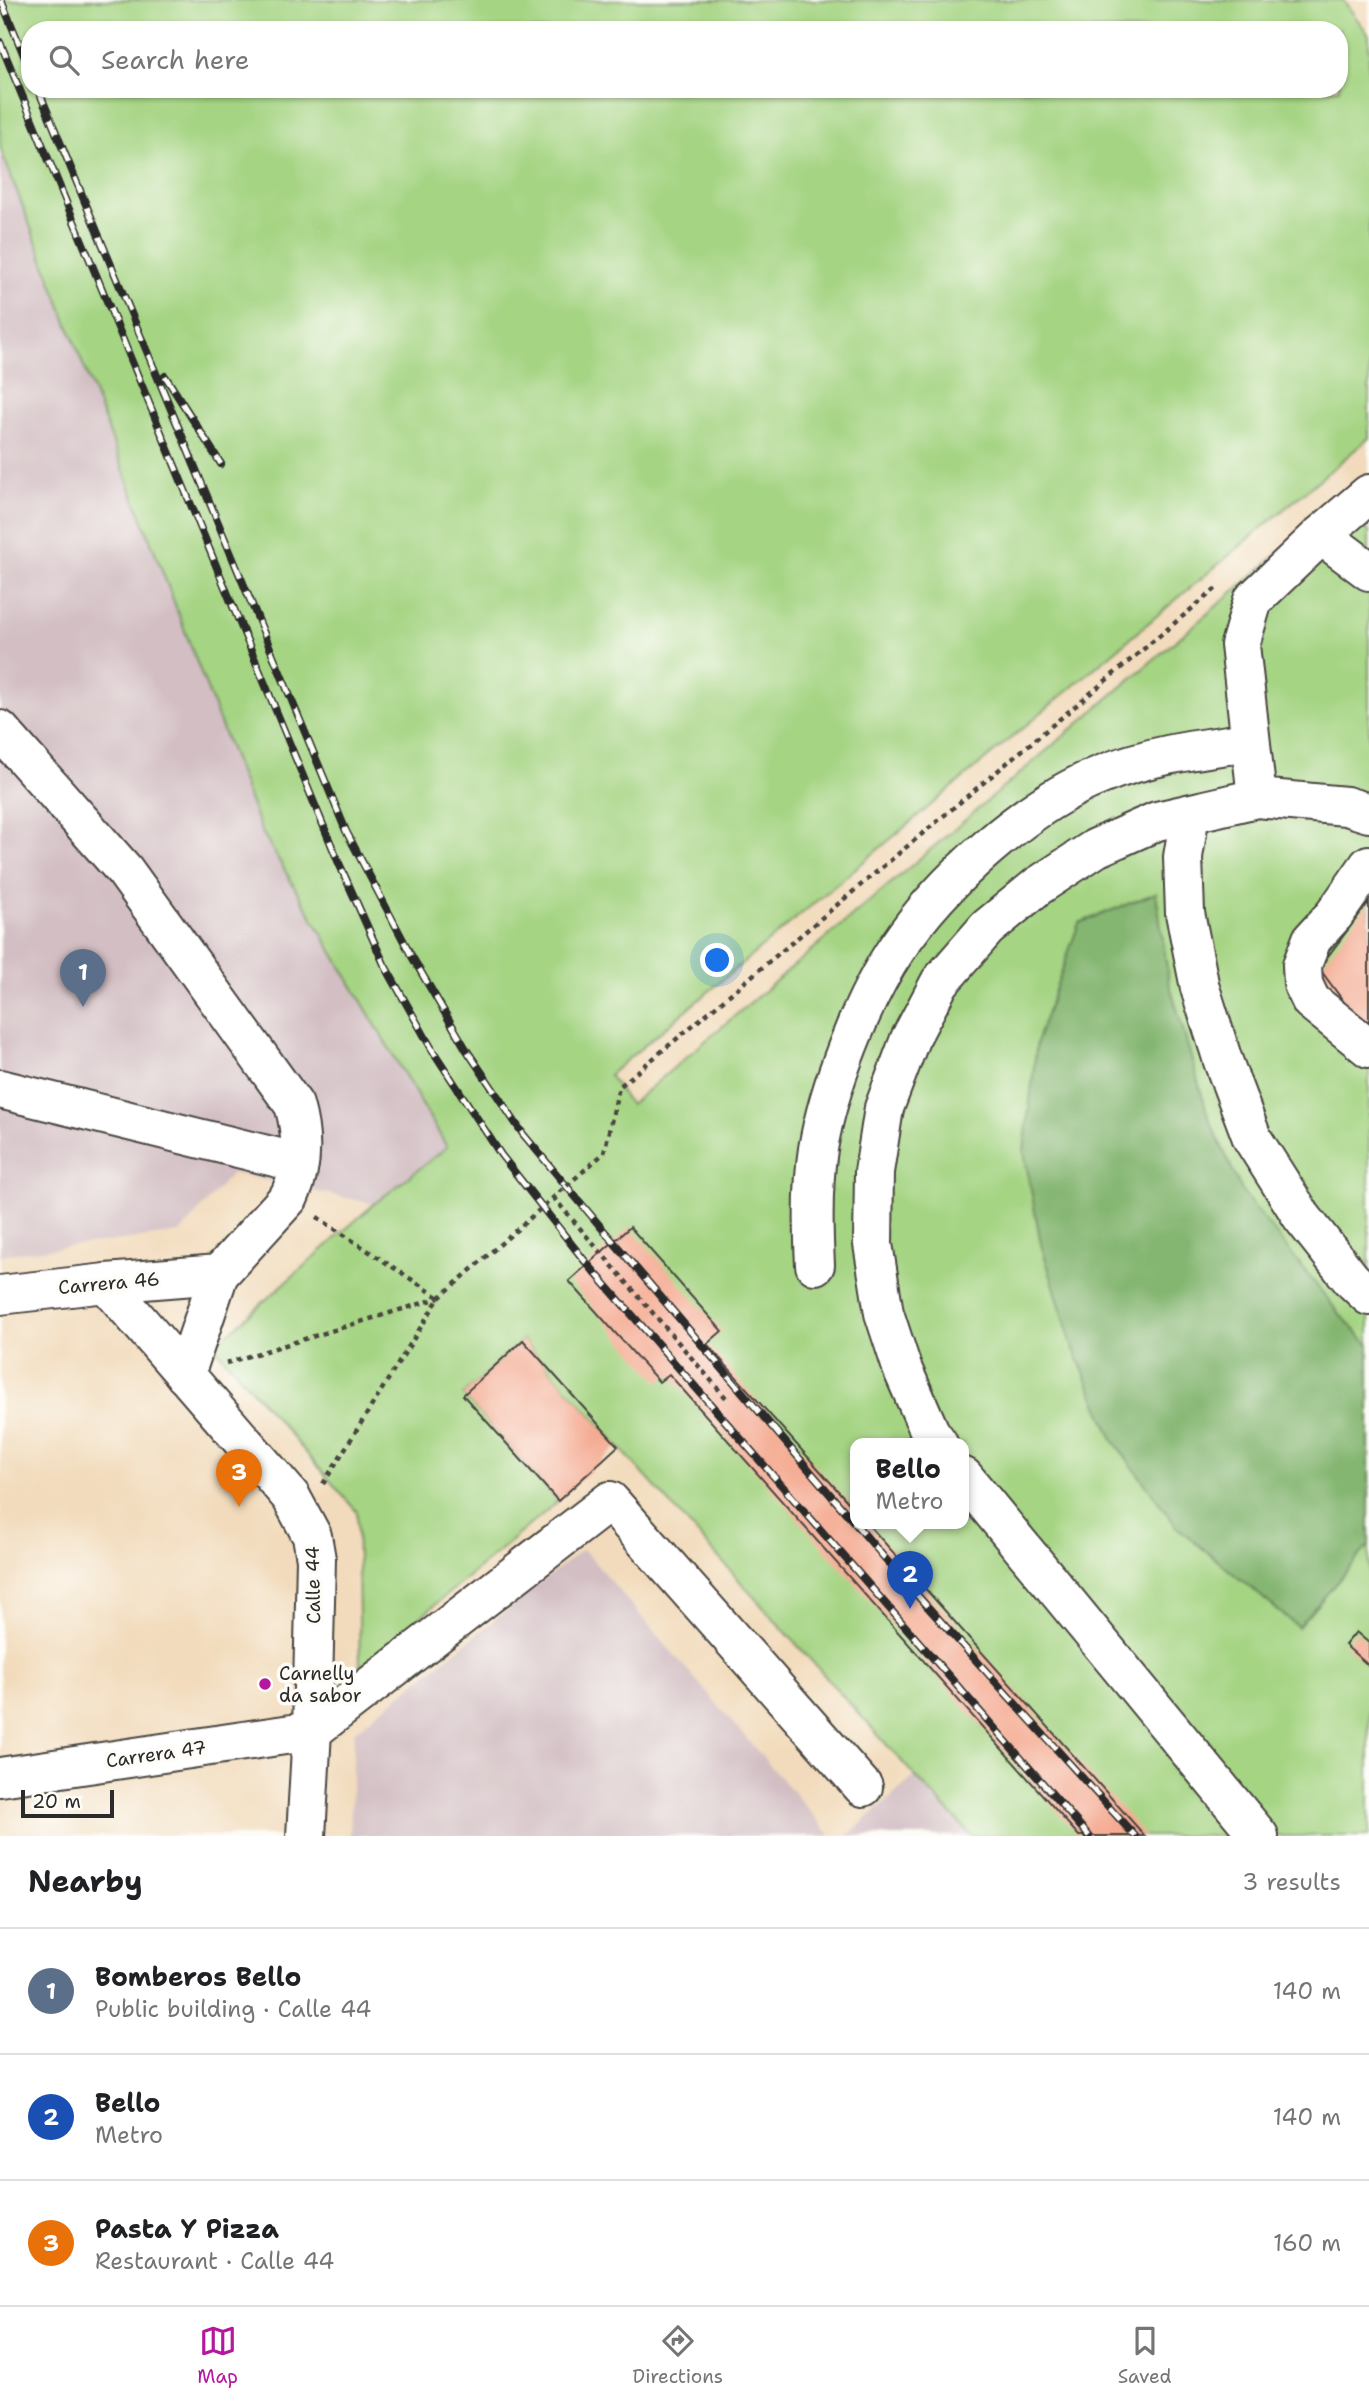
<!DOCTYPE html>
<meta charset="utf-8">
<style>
body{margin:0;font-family:"Shantell Sans",sans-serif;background:#f2f2f2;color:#202124}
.scale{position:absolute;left:21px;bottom:18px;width:93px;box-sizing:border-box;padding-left:7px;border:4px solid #2b2b2b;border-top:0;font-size:19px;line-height:24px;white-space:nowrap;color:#2b2b2b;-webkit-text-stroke:5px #fdfcf7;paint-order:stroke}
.you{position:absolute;left:718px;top:961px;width:24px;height:24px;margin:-18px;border:5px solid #fff;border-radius:50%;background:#1a73e8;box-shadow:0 0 0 10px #1a73e833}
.badge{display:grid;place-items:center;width:46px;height:46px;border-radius:50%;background:#b5179e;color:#fff;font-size:23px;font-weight:700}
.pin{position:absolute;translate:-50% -58px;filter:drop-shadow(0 2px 4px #0008)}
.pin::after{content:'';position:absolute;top:37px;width:24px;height:21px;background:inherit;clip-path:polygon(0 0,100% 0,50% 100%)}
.popup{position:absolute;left:850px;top:1438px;width:119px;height:91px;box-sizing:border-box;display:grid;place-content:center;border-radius:14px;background:#fff;filter:drop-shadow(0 2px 5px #0005);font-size:23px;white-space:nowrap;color:#757577}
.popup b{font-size:26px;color:#202124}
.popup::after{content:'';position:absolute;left:50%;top:100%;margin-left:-14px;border:14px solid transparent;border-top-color:#fff}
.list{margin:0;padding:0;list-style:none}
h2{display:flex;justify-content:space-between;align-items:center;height:91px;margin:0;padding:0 28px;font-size:30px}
h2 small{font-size:23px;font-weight:400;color:#757577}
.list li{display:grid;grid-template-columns:46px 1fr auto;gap:21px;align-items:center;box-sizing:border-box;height:126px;padding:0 28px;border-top:2px solid #e0e0e0}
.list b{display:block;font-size:26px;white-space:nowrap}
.list p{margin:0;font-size:23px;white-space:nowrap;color:#757577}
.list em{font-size:23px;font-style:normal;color:#757577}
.icon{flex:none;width:38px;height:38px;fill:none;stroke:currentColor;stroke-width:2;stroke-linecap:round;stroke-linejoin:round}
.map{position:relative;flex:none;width:1369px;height:1836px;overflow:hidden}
.search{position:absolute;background:#fff;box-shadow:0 2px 5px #0004;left:21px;right:21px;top:21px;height:77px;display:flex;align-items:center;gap:18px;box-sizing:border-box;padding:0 24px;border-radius:28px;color:#757577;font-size:26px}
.sheet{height:469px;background:#fff}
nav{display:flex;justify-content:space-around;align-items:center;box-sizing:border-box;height:98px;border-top:2px solid #e0e0e0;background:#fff;font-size:19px;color:#757577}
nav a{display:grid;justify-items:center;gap:4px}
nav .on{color:#b5179e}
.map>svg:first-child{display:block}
.industrial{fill:#d2bec3}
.green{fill:#a5d483;stroke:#688057;stroke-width:2;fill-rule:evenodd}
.forest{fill:#84b671;stroke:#58704e;stroke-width:2}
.building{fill:#f4a88f}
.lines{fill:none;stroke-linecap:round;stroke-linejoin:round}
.minor-casing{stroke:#494541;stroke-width:42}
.path{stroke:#494541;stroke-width:4.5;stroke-dasharray:5 5;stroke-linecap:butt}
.minor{stroke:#fff;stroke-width:38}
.rail-casing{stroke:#2b2b2b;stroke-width:8}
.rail{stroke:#fdfcf7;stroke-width:5;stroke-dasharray:16;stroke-linecap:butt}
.path-bridge{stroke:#494541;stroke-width:4.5;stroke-dasharray:5 5;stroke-linecap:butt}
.poi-dot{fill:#b5179e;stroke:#fdfcf7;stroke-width:2.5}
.labels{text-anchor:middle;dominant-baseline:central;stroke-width:7;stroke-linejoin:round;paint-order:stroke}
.street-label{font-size:19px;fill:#2b2b2b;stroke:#fdfcf7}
.poi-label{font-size:19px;fill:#2b2b2b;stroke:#fdfcf7;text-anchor:start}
</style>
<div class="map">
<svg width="1369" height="1836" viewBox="0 0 1369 1836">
<rect width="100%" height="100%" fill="#fdfcf7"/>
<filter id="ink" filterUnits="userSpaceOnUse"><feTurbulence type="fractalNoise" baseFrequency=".0143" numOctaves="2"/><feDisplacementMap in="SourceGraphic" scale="14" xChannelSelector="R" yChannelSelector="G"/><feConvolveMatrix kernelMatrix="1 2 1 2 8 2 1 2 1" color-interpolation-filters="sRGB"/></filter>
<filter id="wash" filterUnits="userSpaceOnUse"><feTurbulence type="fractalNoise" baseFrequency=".00686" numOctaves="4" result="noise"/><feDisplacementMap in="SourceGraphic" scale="28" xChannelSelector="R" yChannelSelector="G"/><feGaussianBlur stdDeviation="1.57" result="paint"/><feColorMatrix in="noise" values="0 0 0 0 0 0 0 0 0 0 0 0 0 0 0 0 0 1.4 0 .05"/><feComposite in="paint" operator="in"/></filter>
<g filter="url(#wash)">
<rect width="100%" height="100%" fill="#f2dbbc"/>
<!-- industrial -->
<g class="industrial">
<path d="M0 138 261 830 447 1147 374 1204 232 1173 180 1233 0 1255Z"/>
<path d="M583 1549 831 1836H350L354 1732Z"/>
<path d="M915 1776 972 1836H847Z"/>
</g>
<!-- green -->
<path class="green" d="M0 0H1343L1369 35V438L609 1075 630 1105 1340 501 1369 532V1836H972L915 1776 523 1340 463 1395 558 1501 360 1668 357 1512 214 1346 374 1204 447 1147 261 830 0 147ZM30 30H1339V89H30ZM856 1443H964V1523H856Z"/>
<!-- forest -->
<path class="forest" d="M1156 893 1169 982 1209 1119 1243 1193 1338 1312 1369 1345V1545L1298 1627 1177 1527 1113 1440 1072 1345 1041 1244 1024 1152 1037 1040 1079 923Z"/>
<g id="blocks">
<!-- building -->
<g class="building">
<path d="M1369 902V1036L1319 968Z"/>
<path d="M630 1227 722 1331 707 1344 856 1511V1523H867L1145 1836H1079L669 1374 659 1382 569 1281Z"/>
<path d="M523 1340 618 1446 558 1501 463 1395Z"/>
<path d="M1356 1632 1369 1643V1666L1345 1645Z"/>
</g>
</g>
</g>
<g filter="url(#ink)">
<use href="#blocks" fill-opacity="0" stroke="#494541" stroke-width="2"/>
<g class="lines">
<!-- minor casing -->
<g class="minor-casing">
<g id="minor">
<path d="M1321 535 1369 571"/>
<path d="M0 730 125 871 294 1105C303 1136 303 1168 289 1197L219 1274 185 1375"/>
<path d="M1257 798 1240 645 1253 600 1321 535 1369 494"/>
<path d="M1190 814 1183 857 1185 913 1200 988 1223 1061 1252 1138 1302 1217 1351 1279 1369 1296"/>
<path d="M1369 865 1334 915 1312 939 1302 965 1303 984 1311 1001 1369 1048"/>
<path d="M0 1089 299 1163"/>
<path d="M815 1265C813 1227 812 1187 818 1149 828 1088 863 998 897 948 941 882 1027 804 1101 775 1149 755 1199 749 1250 742"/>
<path d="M106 1283 291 1497 312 1536 316 1559 312 1731 306 1836"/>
<path d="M0 1295 106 1283 219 1274"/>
<path d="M938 1443 930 1432 902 1368 884 1313 873 1244 874 1172 884 1108 910 1039 940 982 987 928 1038 886 1096 848 1157 821 1257 798 1346 806 1369 813"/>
<path d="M964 1477 1259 1836"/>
<path d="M0 1777 312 1731 610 1501 863 1787"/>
</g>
</g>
<!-- path -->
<g class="path">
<path d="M604 1153 619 1087 1219 586"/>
<path d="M553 1197 727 1399"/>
<path d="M317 1217 438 1297"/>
<path d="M226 1363 439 1298"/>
<path d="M323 1484 439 1298"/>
</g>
<!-- minor -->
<use href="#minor" class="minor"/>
<!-- rail casing -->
<g class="rail-casing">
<g id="rail">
<path d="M1 0 30 70"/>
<path d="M0 42 338 861 384 964 433 1051 501 1155 584 1260 1089 1836"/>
<path d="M38 89 346 831 411 955 466 1049 523 1134 605 1232 907 1584 1135 1836"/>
<path d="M165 376 221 464"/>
</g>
</g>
<!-- rail -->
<use href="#rail" class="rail"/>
<!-- path-bridge -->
<path class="path-bridge" d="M439 1298 604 1153"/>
</g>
</g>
<!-- markers -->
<circle class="poi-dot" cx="265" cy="1684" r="7"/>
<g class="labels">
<!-- street labels -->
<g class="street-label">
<text transform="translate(109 1283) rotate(-5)">Carrera 46</text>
<text transform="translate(313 1585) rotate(-91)">Calle 44</text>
<text transform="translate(156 1754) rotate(-8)">Carrera 47</text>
</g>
<!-- poi labels -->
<g class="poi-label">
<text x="279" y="1673">Carnelly<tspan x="279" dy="22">da sabor</tspan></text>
</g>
</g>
</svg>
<div class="scale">20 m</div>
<div class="you"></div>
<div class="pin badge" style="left:83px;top:1007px;background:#5c6f8a">1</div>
<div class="pin badge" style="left:910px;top:1609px;background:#1a4fb4">2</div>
<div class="popup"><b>Bello</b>Metro</div>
<div class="pin badge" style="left:239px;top:1507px;background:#e8710a">3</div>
<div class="search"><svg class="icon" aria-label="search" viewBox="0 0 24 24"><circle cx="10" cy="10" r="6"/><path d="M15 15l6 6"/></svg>Search here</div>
</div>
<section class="sheet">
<h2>Nearby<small>3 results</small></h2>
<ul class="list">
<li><span class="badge" style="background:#5c6f8a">1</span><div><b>Bomberos Bello</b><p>Public building · Calle 44</p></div><em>140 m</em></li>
<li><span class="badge" style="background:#1a4fb4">2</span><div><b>Bello</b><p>Metro</p></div><em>140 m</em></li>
<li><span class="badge" style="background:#e8710a">3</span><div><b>Pasta Y Pizza</b><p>Restaurant · Calle 44</p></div><em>160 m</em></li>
</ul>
</section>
<nav>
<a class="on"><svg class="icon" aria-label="map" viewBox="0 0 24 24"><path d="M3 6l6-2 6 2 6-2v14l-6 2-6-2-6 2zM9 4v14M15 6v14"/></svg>Map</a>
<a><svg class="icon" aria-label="directions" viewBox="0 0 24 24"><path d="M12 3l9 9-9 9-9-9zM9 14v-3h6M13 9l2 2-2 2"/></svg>Directions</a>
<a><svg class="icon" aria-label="saved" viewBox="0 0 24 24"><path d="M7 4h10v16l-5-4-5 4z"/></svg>Saved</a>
</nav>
